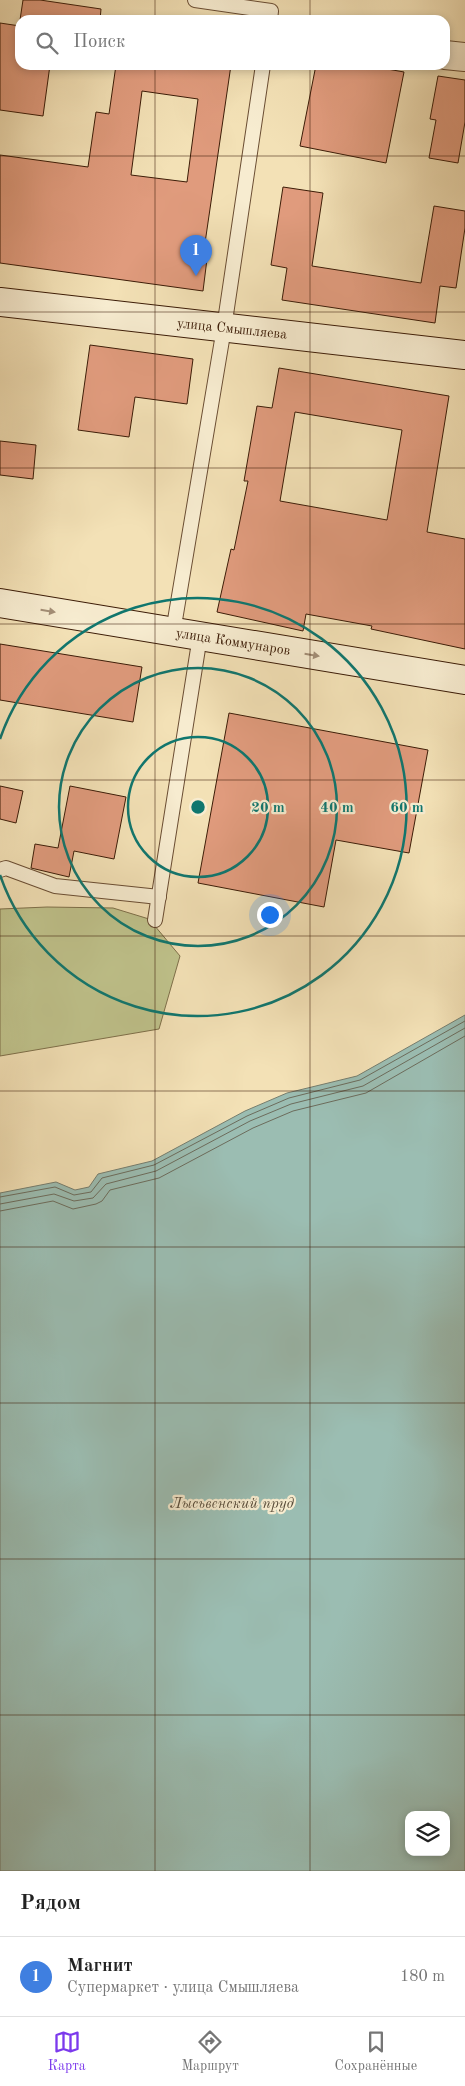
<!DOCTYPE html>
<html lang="ru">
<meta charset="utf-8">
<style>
body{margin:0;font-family:"Old Standard TT",serif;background:#f2f2f2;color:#222}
.controls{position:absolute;right:15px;bottom:15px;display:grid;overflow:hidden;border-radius:10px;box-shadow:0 2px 8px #0003}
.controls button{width:45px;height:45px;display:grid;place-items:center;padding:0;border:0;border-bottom:1px solid #e0e0e0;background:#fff;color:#222;font:25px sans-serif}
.you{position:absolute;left:269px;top:914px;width:18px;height:18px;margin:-12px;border:4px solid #fff;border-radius:50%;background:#1a73e8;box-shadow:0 0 0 8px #1a73e833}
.badge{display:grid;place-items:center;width:32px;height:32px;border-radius:50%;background:#7c3aed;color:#fff;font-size:16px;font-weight:700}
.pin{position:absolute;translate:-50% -41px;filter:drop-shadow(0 1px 2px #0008)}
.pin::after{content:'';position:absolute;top:26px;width:18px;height:15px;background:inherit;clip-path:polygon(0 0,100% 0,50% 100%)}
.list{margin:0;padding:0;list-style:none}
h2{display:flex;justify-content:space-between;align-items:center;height:65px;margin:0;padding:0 20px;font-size:21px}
h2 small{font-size:16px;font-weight:400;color:#767676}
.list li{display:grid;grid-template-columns:32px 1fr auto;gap:15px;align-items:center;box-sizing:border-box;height:80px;padding:0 20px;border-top:1px solid #e0e0e0}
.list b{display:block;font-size:19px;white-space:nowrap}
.list p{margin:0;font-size:16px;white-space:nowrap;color:#767676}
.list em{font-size:16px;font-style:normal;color:#767676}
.icon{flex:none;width:28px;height:28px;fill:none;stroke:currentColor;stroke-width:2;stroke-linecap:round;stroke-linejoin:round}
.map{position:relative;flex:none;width:465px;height:1871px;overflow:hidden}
.search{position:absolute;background:#fff;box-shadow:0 2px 8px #0003;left:15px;right:15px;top:15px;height:55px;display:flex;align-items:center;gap:12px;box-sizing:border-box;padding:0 18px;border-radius:15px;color:#767676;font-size:19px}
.sheet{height:145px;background:#fff}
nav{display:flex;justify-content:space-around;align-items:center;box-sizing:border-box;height:70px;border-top:1px solid #e0e0e0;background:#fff;font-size:14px;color:#767676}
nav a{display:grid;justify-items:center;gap:2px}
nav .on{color:#7c3aed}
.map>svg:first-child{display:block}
.green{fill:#bfc28b;stroke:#7e6f49}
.water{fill:#9bbdb2;stroke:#757d6e;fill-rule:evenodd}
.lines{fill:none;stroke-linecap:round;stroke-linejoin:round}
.shore{stroke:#6c6c5c;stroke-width:1}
.building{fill:#e09b7d;stroke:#3c1c07;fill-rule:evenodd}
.lane-casing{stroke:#6a4d33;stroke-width:16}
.street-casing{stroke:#6a4d33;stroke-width:30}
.secondary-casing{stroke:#3c1c07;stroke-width:30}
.lane{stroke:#f7ecd0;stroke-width:14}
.street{stroke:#f7ecd0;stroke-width:28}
.secondary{stroke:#f7ecd0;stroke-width:28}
.oneway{fill:#a38e76}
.grid{fill:none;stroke:#3c1c07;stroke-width:1;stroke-opacity:0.55}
.ring{fill:none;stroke:#0f766e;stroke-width:2.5}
.labels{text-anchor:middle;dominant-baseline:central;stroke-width:4.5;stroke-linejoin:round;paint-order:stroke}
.street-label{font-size:14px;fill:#3c1c07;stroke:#f7ecd0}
.water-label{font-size:15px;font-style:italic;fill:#584c3a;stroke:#f7ecd0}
.centre{fill:#0f766e;stroke:#f7ecd0;stroke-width:2.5}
.ring-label{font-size:15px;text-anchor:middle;font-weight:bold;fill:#0f766e;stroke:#f7ecd0;stroke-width:4.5;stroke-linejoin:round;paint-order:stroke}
</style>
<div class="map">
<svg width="465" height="1871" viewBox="0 0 465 1871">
<rect width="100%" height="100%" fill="#f3e1b6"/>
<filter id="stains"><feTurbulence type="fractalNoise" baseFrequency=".004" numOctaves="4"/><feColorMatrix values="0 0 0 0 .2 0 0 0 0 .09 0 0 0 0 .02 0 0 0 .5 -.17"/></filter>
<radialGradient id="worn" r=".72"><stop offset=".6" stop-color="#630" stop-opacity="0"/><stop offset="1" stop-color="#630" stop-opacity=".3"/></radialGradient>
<!-- green -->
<path class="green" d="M47 907 113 908 149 919 180 956 159 1029 0 1056V909Z"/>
<!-- water -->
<path class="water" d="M465 1015V1871H0V1193L56 1182 75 1190 89 1187 98 1174 152 1161 245 1111 287 1093 357 1076ZM409 1815H446V1852H409Z"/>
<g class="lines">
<!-- shore -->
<g class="shore">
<path d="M0 1197 55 1187 74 1195 91 1192 102 1178 154 1165 247 1116 289 1098 360 1080 465 1021"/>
<path d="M0 1204 54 1194 74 1201 93 1198 106 1184 156 1171 250 1121 291 1104 363 1086 465 1028"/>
<path d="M0 1211 53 1201 73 1209 96 1204 102 1201 110 1190 159 1178 253 1128 293 1111 366 1093 465 1036"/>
</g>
</g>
<!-- building -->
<g class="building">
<path d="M23 0H40L101 9 100 20H20Z"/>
<path d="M0 23 20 26V65H50L43 116 0 110Z"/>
<path d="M116 65H231L205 243H209L203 291 0 263V155L88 167 96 112 109 114ZM142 91 198 99 187 182 131 175Z"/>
<path d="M316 65H365L404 72 386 163 300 146Z"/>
<path d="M438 76 465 80V122L458 163 429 158 436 120 430 119Z"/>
<path d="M283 187 323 193 312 266 421 283 434 206 465 211V228L456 288 440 286 435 323 282 300 287 268 271 265Z"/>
<path d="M90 345 193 359 187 404 135 397 129 437 78 430Z"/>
<path d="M279 368 449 396 427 532 465 539V649L371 629 372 626 306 614 303 631 217 612 231 549 234 550 248 481H244L257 406 272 408ZM295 412 402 430 387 520 280 501Z"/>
<path d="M0 441 36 445 33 479 0 475Z"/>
<path d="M0 644 142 667 133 722 0 700Z"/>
<path d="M229 713 428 750 409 853 336 840 324 907 198 883Z"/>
<path d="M0 786 23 791 16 823 0 819Z"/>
<path d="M70 786 126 797 114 859 74 851 69 877 31 868 35 844 58 848Z"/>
</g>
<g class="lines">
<!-- lane casing -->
<g class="lane-casing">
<g id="lane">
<path d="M195 0 271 11 270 20"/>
<path d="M173 632 224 328 263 65"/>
<path d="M0 870 6 868 55 886 159 897"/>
<path d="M155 920 200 636"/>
</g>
</g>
<!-- street casing -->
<g class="street-casing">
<path id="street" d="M445 55 465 57"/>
</g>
<!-- secondary casing -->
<g class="secondary-casing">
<g id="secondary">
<path d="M0 302 465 355"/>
<path d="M0 603 465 680"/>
</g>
</g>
<!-- lane -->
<use href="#lane" class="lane"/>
<!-- street -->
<use href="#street" class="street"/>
<!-- secondary -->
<use href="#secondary" class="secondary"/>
</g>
<!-- one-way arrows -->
<defs><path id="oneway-solid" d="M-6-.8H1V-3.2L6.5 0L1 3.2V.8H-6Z" transform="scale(1.25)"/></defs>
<g class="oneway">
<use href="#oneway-solid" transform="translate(48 611) rotate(9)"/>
<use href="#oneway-solid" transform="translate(312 655) rotate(9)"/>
</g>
<!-- grid -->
<path class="grid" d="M155 0V20M310 0V20M155 65V1871M310 65V1871M0 156H465M0 312H465M0 468H465M0 624H465M0 780H465M0 936H465M0 1091H465M0 1247H465M0 1403H465M0 1559H465M0 1715H465"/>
<!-- distance rings -->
<g class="ring">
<circle cx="198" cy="807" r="70"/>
<circle cx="198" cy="807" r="139"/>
<path d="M0 739A209 209 0 1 1 0 875"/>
</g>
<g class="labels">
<!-- street labels -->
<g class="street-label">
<text transform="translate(232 329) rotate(6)">улица Смышляева</text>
<text transform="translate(233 642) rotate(9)">улица Коммунаров</text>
</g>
<!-- water labels -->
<g class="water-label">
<text x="232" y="1504">Лысьвенский пруд</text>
</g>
</g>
<circle cx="198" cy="807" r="8" class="centre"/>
<g class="ring-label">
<text x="268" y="812">20 m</text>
<text x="337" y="812">40 m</text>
<text x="407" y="812">60 m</text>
</g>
<rect width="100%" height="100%" filter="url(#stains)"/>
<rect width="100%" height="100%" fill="url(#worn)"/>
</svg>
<div class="controls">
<button><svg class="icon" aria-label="layers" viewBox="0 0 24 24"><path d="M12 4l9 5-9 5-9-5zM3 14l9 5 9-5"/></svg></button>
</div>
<div class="you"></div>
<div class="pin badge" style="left:196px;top:276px;background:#3f7fe0">1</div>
<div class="search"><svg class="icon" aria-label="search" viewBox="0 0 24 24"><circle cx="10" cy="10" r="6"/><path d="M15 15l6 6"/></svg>Поиск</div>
</div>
<section class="sheet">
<h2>Рядом<small></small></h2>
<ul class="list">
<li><span class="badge" style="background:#3f7fe0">1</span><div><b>Магнит</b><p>Супермаркет · улица Смышляева</p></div><em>180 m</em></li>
</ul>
</section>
<nav>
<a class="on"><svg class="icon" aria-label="map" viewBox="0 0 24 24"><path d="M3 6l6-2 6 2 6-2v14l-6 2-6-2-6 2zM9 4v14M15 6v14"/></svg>Карта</a>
<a><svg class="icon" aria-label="directions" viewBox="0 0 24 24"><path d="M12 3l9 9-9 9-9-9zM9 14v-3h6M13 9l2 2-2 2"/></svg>Маршрут</a>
<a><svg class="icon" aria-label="saved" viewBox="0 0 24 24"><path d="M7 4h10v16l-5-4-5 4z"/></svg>Сохранённые</a>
</nav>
